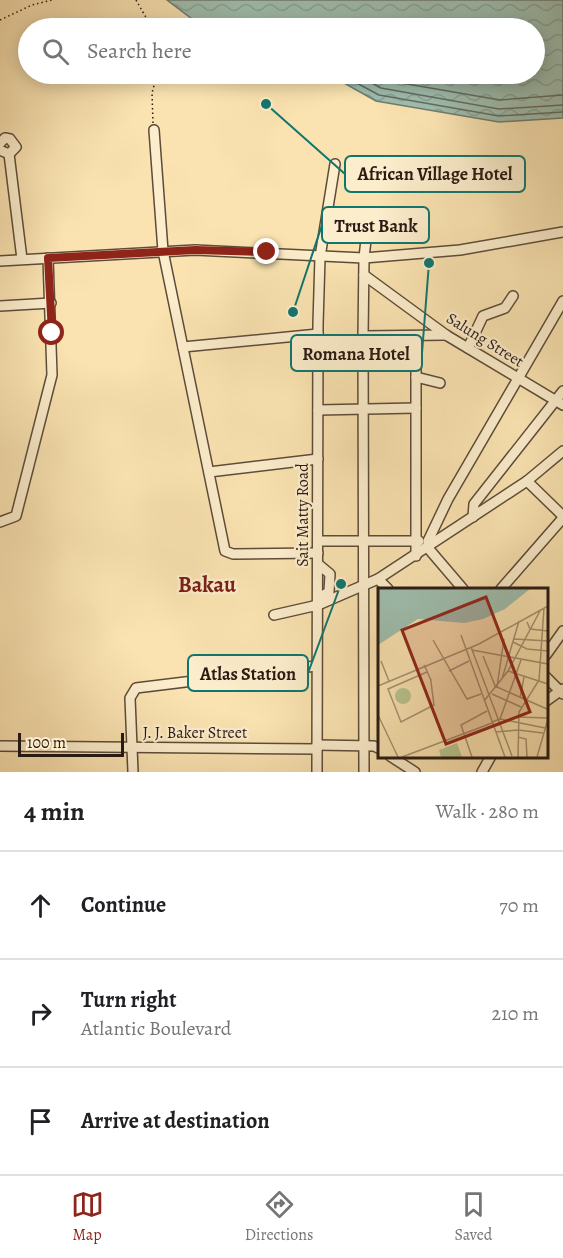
<!DOCTYPE html>
<meta charset="utf-8">
<style>
body{margin:0;font-family:Alegreya,serif;background:#f6f6f6;color:#202124}
.scale{position:absolute;left:18px;bottom:15px;width:106px;box-sizing:border-box;padding-left:6px;border:3px solid #291a13;border-top:0;font-size:16px;line-height:21px;white-space:nowrap;color:#291a13;-webkit-text-stroke:4px #fcedcc;paint-order:stroke}
.stop{position:absolute;width:18px;height:18px;margin:-14px;border:4px solid #8f2418;border-radius:50%;background:#fff}
.stop.end{background:#8f2418;border-color:#fff;box-shadow:0 2px 6px #0008}
.list{margin:0;padding:0;list-style:none}
h2{display:flex;justify-content:space-between;align-items:center;height:78px;margin:0;padding:0 24px;font-size:26px}
h2 small{font-size:20px;font-weight:400;color:#757577}
.list li{display:grid;grid-template-columns:39px 1fr auto;gap:18px;align-items:center;box-sizing:border-box;height:108px;padding:0 24px;border-top:2px solid #e0e0e0}
.list b{display:block;font-size:22px;white-space:nowrap}
.list p{margin:0;font-size:20px;white-space:nowrap;color:#757577}
.list em{font-size:20px;font-style:normal;color:#757577}
.icon{flex:none;width:33px;height:33px;fill:none;stroke:currentColor;stroke-width:2;stroke-linecap:round;stroke-linejoin:round}
.map{position:relative;flex:none;width:563px;height:772px;overflow:hidden}
.search{position:absolute;background:#fff;box-shadow:0 3px 15px #0003;left:18px;right:18px;top:18px;height:66px;display:flex;align-items:center;gap:15px;box-sizing:border-box;padding:0 21px;border-radius:33px;color:#757577;font-size:22px}
.sheet{height:402px;background:#fff}
nav{display:flex;justify-content:space-around;align-items:center;box-sizing:border-box;height:84px;border-top:2px solid #e0e0e0;background:#fff;font-size:16px;color:#757577}
nav a{display:grid;justify-items:center;gap:3px}
nav .on{color:#8f2418}
.map>svg:first-child{display:block}
.water{fill:url(#water-waves);stroke:#6f7c71;stroke-width:1.5}
.lines{fill:none;stroke-linecap:round;stroke-linejoin:round}
.shore{stroke:#646c61;stroke-width:1.5}
.minor-casing{stroke:#5d4c3a;stroke-width:12}
.path{stroke:#291a13;stroke-width:1.5;stroke-dasharray:1.5 3;stroke-linecap:butt}
.minor{stroke:#fcedcc;stroke-width:9}
.route{stroke:#8f2418;stroke-width:8}
.labels{text-anchor:middle;dominant-baseline:central;stroke-width:4.5;stroke-linejoin:round;paint-order:stroke}
.street-label{font-size:16px;fill:#291a13;stroke:#fcedcc}
.district-label{font-size:22px;font-weight:bold;fill:#7a1f14;stroke:#fcedcc}
.inset-road{fill:none;stroke:#a69372;stroke-width:1.5}
.view{fill:#8f2418;fill-opacity:0.15;stroke:#8f2418;stroke-width:3}
.inset-edge{fill:none;stroke:#291a13;stroke-width:3}
.leader{fill:none;stroke:#0f766e;stroke-width:2}
.callout-dot{fill:#0f766e;stroke:#fcedcc;stroke-width:2}
.callout{fill:#fcedcc;stroke:#0f766e;stroke-width:2}
.callout-label{font-size:18px;text-anchor:middle;font-weight:bold;fill:#291a13}
</style>
<div class="map">
<svg width="563" height="772" viewBox="0 0 563 772">
<defs>
<pattern id="water-waves" width="16" height="10" patternUnits="userSpaceOnUse" patternTransform="scale(1.5)"><rect width="16" height="10" fill="#9ebeaf"/><path d="M0 5q4-4 8 0t8 0" fill="none" stroke="#88a396"/></pattern>
</defs>
<rect width="100%" height="100%" fill="#fae3b1"/>
<filter id="stains"><feTurbulence type="fractalNoise" baseFrequency=".00333" numOctaves="4"/><feColorMatrix values="0 0 0 0 .2 0 0 0 0 .09 0 0 0 0 .02 0 0 0 .5 -.17"/></filter>
<radialGradient id="worn" r=".72"><stop offset=".6" stop-color="#630" stop-opacity="0"/><stop offset="1" stop-color="#630" stop-opacity=".3"/></radialGradient>
<!-- water -->
<path class="water" d="M167 0H563V118L499 122 376 101 328 74H534V28H204Z"/>
<g class="lines">
<!-- shore -->
<g class="shore">
<path d="M340 74 379 95 499 116 563 112"/>
<path d="M355 74 381 88 499 109 563 105"/>
<path d="M373 74 384 80 500 100 563 95"/>
</g>
<!-- minor casing -->
<g class="minor-casing">
<g id="minor">
<path d="M154 130 163 251 225 551 233 554 318 553"/>
<path d="M0 143 5 138 10 139 16 147 9 154 0 150"/>
<path d="M9 154 22 259"/>
<path d="M0 261 195 250 364 258 460 250 563 232"/>
<path d="M364 275 446 335 563 405"/>
<path d="M0 306 51 303"/>
<path d="M363 336 446 335"/>
<path d="M183 347 318 334"/>
<path d="M468 348 483 316 505 308 513 296"/>
<path d="M416 377 440 383"/>
<path d="M318 410 416 408"/>
<path d="M209 472 318 459"/>
<path d="M527 481 563 516"/>
<path d="M473 517 474 504 563 391"/>
<path d="M0 522 16 516 52 375 48 258"/>
<path d="M318 541H419"/>
<path d="M416 556V336"/>
<path d="M378 579 388 589"/>
<path d="M463 589 428 548V541L448 499 563 301"/>
<path d="M501 589 563 518"/>
<path d="M318 598 329 592 330 574 318 564"/>
<path d="M274 615 318 605 378 579 527 481 563 451"/>
<path d="M546 655 563 631"/>
<path d="M546 677 563 694"/>
<path d="M546 701 563 689"/>
<path d="M317 745 374 746 380 749"/>
<path d="M0 746 317 749"/>
<path d="M390 756 415 772"/>
<path d="M133 772 130 698 136 688 316 666"/>
<path d="M317 772 318 324 320 257 335 164"/>
<path d="M364 772 363 336 364 258 369 212"/>
<path d="M482 772 491 756"/>
</g>
</g>
<!-- path -->
<g class="path">
<path d="M136 0 152 28"/>
<path d="M0 20 32 5 52 0"/>
<path d="M153 123 152 93 157 74"/>
</g>
<!-- minor -->
<use href="#minor" class="minor"/>
</g>
<g class="lines">
<!-- route -->
<path class="route" d="M52 333 48 258 195 250 267 252"/>
</g>
<g class="labels">
<!-- street labels -->
<g class="street-label">
<text transform="translate(485 340) rotate(32)">Salung Street</text>
<text transform="translate(303 515) rotate(-90)">Sait Matty Road</text>
<text x="195" y="733">J. J. Baker Street</text>
</g>
<!-- district labels -->
<g class="district-label">
<text x="207" y="585">Bakau</text>
</g>
</g>
<!-- overview -->
<g transform="translate(378 588)">
<rect width="170" height="170" fill="#fae3b1"/>
<path d="M17 108a8 8 0 1 1 16 0a8 8 0 1 1-16 0ZM79 155 84 169H63L61 162Z" fill="#b9c590"/>
<path d="M0 1H152L127 21 105 31 86 35 40 31 0 57Z" fill="#9ebeaf"/>
<path class="inset-road" d="M149 34 152 41 170 43M83 47 127 169M126 51 119 99 169 121M136 51 170 53M55 52 89 111 103 106M135 54 149 61 170 63M93 59 134 168M94 62 170 76M105 68 118 100M3 73 11 93M46 77 49 83 51 88 53 92V94L56 117 23 134 10 101 49 84M71 83 91 73M130 83 170 96M124 91 141 33M0 98 101 56 170 18M114 106 143 119M142 110 146 89M106 113 130 83 162 23M0 127 20 169M140 129 170 130M122 131 143 72M114 134 122 131 167 140M140 142 165 145M118 144 140 142M140 149 148 151 149 169M24 169 114 135M94 169 83 137 109 123M140 169 141 124 161 92 166 20M159 169 170 131"/>
<path class="view" d="M108 9 152 124 68 156 24 42Z"/>
<rect width="170" height="170" class="inset-edge"/>
</g>
<!-- callouts -->
<path class="leader" d="M266 104L345 174M293 312L322 225M429 263L422 353M341 584L308 673"/>
<g class="callout-dot">
<circle cx="266" cy="104" r="6"/>
<circle cx="293" cy="312" r="6"/>
<circle cx="429" cy="263" r="6"/>
<circle cx="341" cy="584" r="6"/>
</g>
<g class="callout">
<rect x="345" y="156" width="180" height="36" rx="6"/>
<rect x="322" y="207" width="107" height="36" rx="6"/>
<rect x="291" y="335" width="131" height="36" rx="6"/>
<rect x="188" y="655" width="120" height="36" rx="6"/>
</g>
<g class="callout-label">
<text x="435" y="180">African Village Hotel</text>
<text x="376" y="232">Trust Bank</text>
<text x="356" y="360">Romana Hotel</text>
<text x="248" y="680">Atlas Station</text>
</g>
<rect width="100%" height="100%" filter="url(#stains)"/>
<rect width="100%" height="100%" fill="url(#worn)"/>
</svg>
<div class="scale">100 m</div>
<div class="stop" style="left:52px;top:333px"></div>
<div class="stop end" style="left:267px;top:252px"></div>
<div class="search"><svg class="icon" aria-label="search" viewBox="0 0 24 24"><circle cx="10" cy="10" r="6"/><path d="M15 15l6 6"/></svg>Search here</div>
</div>
<section class="sheet">
<h2>4 min<small>Walk · 280 m</small></h2>
<ul class="list">
<li><svg class="icon" aria-label="ahead" viewBox="0 0 24 24"><path d="M12 20V5M6 11l6-6 6 6"/></svg><div><b>Continue</b></div><em>70 m</em></li>
<li><svg class="icon" aria-label="right" viewBox="0 0 24 24"><path d="M7 20v-9h11M14 6l5 5-5 5"/></svg><div><b>Turn right</b><p>Atlantic Boulevard</p></div><em>210 m</em></li>
<li><svg class="icon" aria-label="arrive" viewBox="0 0 24 24"><path d="M6 21V4h12l-3 4 3 4H6"/></svg><div><b>Arrive at destination</b></div></li>
</ul>
</section>
<nav>
<a class="on"><svg class="icon" aria-label="map" viewBox="0 0 24 24"><path d="M3 6l6-2 6 2 6-2v14l-6 2-6-2-6 2zM9 4v14M15 6v14"/></svg>Map</a>
<a><svg class="icon" aria-label="directions" viewBox="0 0 24 24"><path d="M12 3l9 9-9 9-9-9zM9 14v-3h6M13 9l2 2-2 2"/></svg>Directions</a>
<a><svg class="icon" aria-label="saved" viewBox="0 0 24 24"><path d="M7 4h10v16l-5-4-5 4z"/></svg>Saved</a>
</nav>
